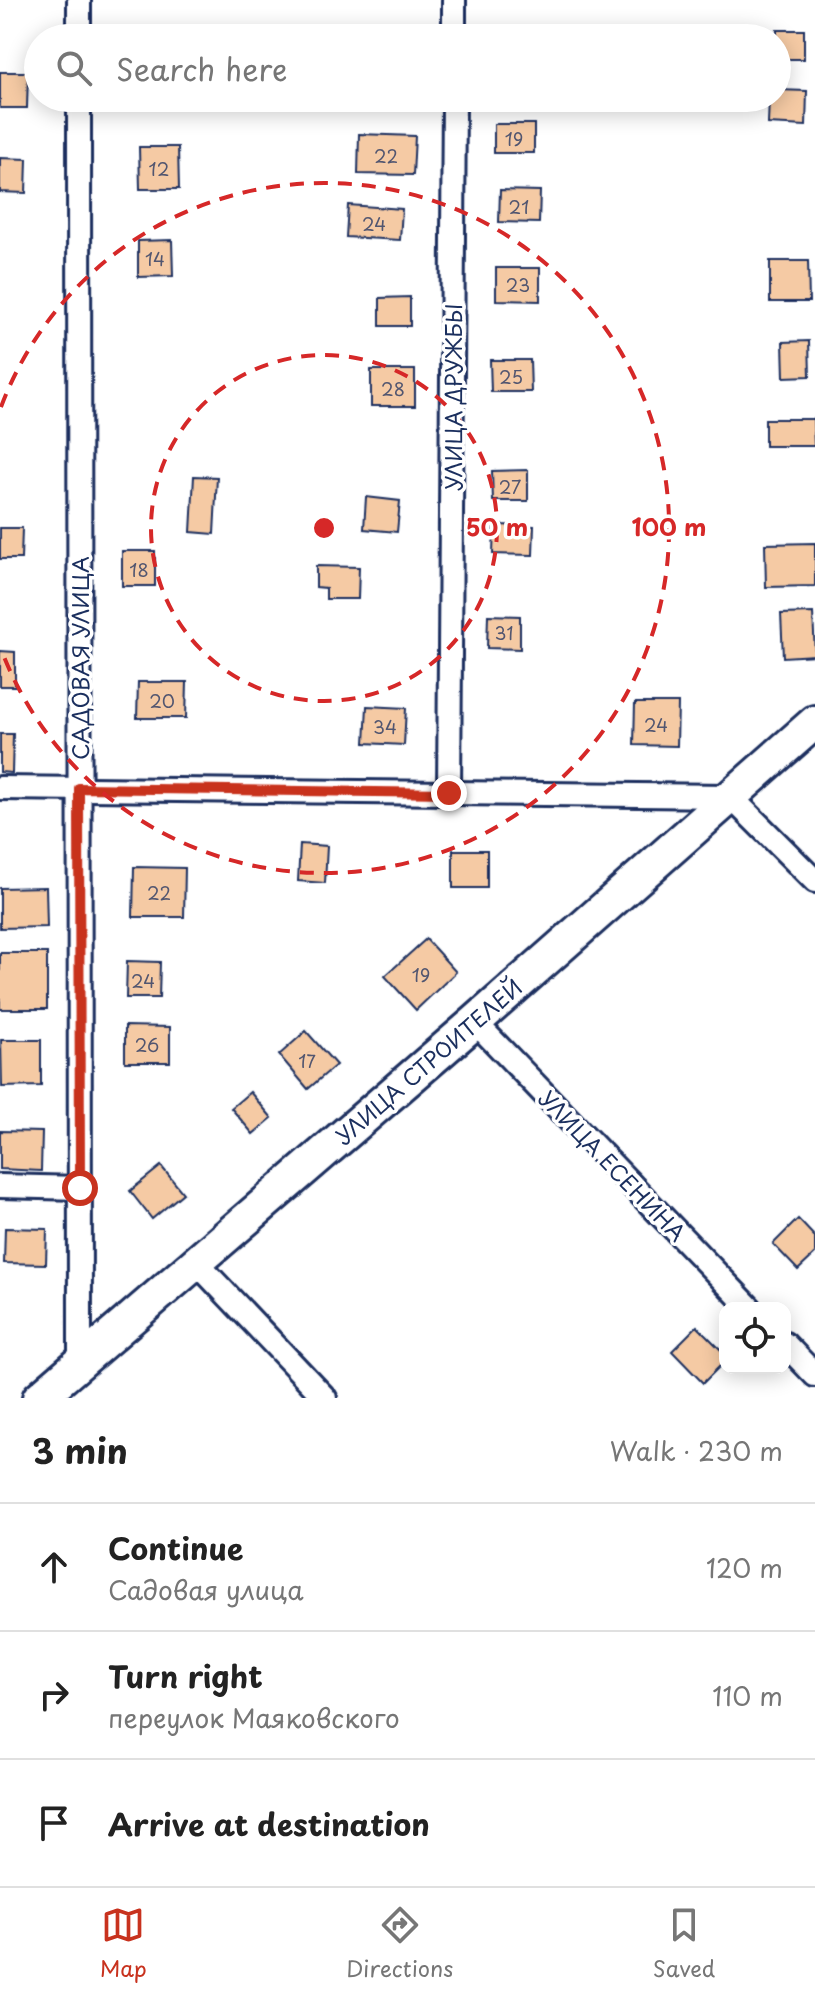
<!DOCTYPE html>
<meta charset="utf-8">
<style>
body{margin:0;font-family:"Playpen Sans",sans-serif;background:#f6f6f6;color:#222}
.controls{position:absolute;right:24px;bottom:24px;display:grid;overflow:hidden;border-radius:16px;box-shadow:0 4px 20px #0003}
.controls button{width:72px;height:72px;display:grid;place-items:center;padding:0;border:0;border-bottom:2px solid #e0e0e0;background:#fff;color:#222;font:40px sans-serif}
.stop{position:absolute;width:24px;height:24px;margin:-18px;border:6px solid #c8321e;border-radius:50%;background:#fff}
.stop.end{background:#c8321e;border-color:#fff;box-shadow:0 2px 8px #0008}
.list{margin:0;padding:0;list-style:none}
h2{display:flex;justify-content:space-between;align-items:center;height:104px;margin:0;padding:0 32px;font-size:34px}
h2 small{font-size:26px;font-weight:400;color:#767676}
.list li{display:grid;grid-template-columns:52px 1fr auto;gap:24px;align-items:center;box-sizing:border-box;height:128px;padding:0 32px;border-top:2px solid #e0e0e0}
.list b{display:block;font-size:30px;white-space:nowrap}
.list p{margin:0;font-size:26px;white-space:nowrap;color:#767676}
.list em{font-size:26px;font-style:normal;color:#767676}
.icon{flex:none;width:44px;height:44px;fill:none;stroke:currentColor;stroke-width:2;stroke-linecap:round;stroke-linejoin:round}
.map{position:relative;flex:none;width:815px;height:1398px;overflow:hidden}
.search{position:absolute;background:#fff;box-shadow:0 4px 20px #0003;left:24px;right:24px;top:24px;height:88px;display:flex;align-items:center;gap:20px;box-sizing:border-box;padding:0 28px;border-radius:44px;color:#767676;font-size:30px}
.sheet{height:488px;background:#fff}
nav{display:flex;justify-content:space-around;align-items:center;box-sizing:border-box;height:112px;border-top:2px solid #e0e0e0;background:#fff;font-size:22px;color:#767676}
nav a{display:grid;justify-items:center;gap:4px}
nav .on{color:#c8321e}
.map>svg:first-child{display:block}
.building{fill:#f5caa4;stroke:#1b2f5e;stroke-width:2}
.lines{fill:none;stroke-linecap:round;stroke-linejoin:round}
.street-casing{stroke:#1b2f5e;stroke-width:28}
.secondary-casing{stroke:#1b2f5e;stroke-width:38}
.street{stroke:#fff;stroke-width:22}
.secondary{stroke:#fff;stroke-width:32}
.route{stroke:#c8321e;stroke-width:10}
.ring{fill:none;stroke:#d62828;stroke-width:4;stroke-dasharray:14 10}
.labels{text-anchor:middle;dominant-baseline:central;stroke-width:7;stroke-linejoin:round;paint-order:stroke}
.number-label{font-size:18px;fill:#525670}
.street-label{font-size:22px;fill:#1b2f5e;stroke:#fff}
.centre{fill:#d62828;stroke:#fff;stroke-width:4}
.ring-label{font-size:24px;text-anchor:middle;font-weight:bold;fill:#d62828;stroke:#fff;stroke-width:7;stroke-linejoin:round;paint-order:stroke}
</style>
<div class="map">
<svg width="815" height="1398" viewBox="0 0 815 1398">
<rect width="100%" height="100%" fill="#fff"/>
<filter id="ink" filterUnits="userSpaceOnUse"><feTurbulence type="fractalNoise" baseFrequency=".0125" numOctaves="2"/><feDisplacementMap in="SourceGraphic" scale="16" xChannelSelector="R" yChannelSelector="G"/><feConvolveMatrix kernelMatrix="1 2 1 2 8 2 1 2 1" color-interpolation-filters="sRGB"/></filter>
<g filter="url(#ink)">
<!-- building -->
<g class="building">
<rect x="502" y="29" width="35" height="9"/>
<rect x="777" y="30" width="27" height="29"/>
<path d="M0 72H28L27 108H0Z"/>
<path d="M777 90 807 91 806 126 768 124 769 98H777Z"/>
<rect x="494" y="124" width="40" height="29"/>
<path d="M359 134 415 136 413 175 358 174Z"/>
<path d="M139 147H178L179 189H140Z"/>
<path d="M0 158 27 159 26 193 0 192Z"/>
<path d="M500 190 540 191 539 223 499 222Z"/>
<path d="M348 205 402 209 400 240 346 237Z"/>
<path d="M172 240 173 276 138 277V241Z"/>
<path d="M770 261H808L809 302H770Z"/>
<path d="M496 268H540V301L496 300Z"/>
<path d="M410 297V326H380V298Z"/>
<path d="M809 341 810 376 784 377 783 342Z"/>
<path d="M490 360H530L531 392H491Z"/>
<rect x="371" y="370" width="44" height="36"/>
<path d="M765 419H813L814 446H765Z"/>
<path d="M528 470V501H493L492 471Z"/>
<path d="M194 476 217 477 214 534 191 532Z"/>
<path d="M366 497 400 501 397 532 364 529Z"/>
<path d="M494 525 534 526 533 555 493 554Z"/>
<path d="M0 528H22L21 559H0Z"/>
<path d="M815 543V586L766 587 765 544Z"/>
<rect x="122" y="551" width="33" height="35"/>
<path d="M316 566 359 567 358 599H326V588L316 587Z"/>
<path d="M813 613 815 655 783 657 781 614Z"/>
<path d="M488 615 520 616V649L487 648Z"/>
<path d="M0 651 15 652V686H0Z"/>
<path d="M138 682H187L186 718H137Z"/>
<path d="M635 703H678L677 746 634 745Z"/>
<path d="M367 706 406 708 404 745 365 743Z"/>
<path d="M0 734H13L12 773 0 772Z"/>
<path d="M300 844 327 846 325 883 298 881Z"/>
<rect x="453" y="850" width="34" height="38"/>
<path d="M134 867 185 868 184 917H133Z"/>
<path d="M46 887 47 927 0 928V888Z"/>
<path d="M426 939 456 972 416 1010 385 976Z"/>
<rect x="0" y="953" width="47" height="56"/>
<path d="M127 961 160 962 159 998H126Z"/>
<path d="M125 1026 170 1027V1062H125Z"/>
<path d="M306 1031 336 1065 308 1089 279 1055Z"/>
<path d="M1 1040H41V1086L2 1087Z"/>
<path d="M250 1092 272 1118 253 1134 231 1108Z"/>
<path d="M0 1131 42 1132 41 1171 0 1169Z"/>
<path d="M161 1166 183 1193 152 1219 130 1191Z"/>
<path d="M798 1219 815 1237V1254L798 1270 773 1244Z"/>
<path d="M5 1228 47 1229 46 1264 4 1263Z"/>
<path d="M697 1326 725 1354V1361L703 1383 672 1351Z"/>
</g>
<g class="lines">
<!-- street casing -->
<g class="street-casing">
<g id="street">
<path d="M79 0V38"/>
<path d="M454 38V0"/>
<path d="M79 98 80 1362"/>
<path d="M0 788 730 796 815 881"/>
<path d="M449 793 454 98"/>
<path d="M475 1022 750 1308"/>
<path d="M0 1186 80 1188"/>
<path d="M195 1261 325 1398"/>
<path d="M785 1344 815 1375"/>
</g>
</g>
<!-- secondary casing -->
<g class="secondary-casing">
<path id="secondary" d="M39 1398 475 1022 815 722"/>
</g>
<!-- street -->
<use href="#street" class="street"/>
<!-- secondary -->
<use href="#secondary" class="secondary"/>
</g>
</g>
<g class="lines" filter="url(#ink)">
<!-- route -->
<path class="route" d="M80 1188 79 788 449 793"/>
</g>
<!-- distance rings -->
<g class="ring">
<circle cx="324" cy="528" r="173"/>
<path d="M1 407A345 345 0 1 1 1 649"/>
</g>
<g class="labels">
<!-- number labels -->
<g class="number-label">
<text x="514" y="138">19</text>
<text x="386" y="155">22</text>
<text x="159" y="168">12</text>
<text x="519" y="206">21</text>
<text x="374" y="223">24</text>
<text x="155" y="258">14</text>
<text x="518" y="284">23</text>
<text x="511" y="376">25</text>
<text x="393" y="388">28</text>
<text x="510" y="486">27</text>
<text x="139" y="569">18</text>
<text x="504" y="632">31</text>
<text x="162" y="700">20</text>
<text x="656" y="724">24</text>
<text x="385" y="726">34</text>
<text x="159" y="892">22</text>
<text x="421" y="974">19</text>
<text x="143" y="980">24</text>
<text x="147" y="1044">26</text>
<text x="307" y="1060">17</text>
</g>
<!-- street labels -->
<g class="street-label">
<text transform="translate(452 397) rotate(-90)">УЛИЦА ДРУЖБЫ</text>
<text transform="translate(79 658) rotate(-90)">САДОВАЯ УЛИЦА</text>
<text transform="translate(428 1061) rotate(-41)">УЛИЦА СТРОИТЕЛЕЙ</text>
<text transform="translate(613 1165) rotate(46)">УЛИЦА ЕСЕНИНА</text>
</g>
</g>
<circle cx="324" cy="528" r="12" class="centre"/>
<g class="ring-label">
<text x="497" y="536">50 m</text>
<text x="669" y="536">100 m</text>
</g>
</svg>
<div class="controls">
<button><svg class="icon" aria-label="locate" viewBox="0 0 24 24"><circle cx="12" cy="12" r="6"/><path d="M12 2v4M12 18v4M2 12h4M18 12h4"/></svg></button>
</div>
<div class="stop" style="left:80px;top:1188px"></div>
<div class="stop end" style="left:449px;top:793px"></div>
<div class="search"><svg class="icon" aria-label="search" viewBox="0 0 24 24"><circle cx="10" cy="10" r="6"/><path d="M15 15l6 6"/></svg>Search here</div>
</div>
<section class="sheet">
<h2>3 min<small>Walk · 230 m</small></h2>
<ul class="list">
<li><svg class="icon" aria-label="ahead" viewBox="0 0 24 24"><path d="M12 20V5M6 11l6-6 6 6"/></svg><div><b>Continue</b><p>Садовая улица</p></div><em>120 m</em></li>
<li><svg class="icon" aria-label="right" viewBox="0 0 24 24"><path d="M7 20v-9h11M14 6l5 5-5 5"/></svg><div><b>Turn right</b><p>переулок Маяковского</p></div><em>110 m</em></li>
<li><svg class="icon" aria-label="arrive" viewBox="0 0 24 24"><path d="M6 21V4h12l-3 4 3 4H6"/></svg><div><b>Arrive at destination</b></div></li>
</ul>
</section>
<nav>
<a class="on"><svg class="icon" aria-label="map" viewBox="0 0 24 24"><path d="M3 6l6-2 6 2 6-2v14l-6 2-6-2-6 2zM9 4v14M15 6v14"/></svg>Map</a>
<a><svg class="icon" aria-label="directions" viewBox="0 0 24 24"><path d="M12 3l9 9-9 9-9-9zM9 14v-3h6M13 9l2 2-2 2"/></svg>Directions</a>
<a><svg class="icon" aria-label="saved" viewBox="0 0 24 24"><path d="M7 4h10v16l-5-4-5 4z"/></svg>Saved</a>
</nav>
